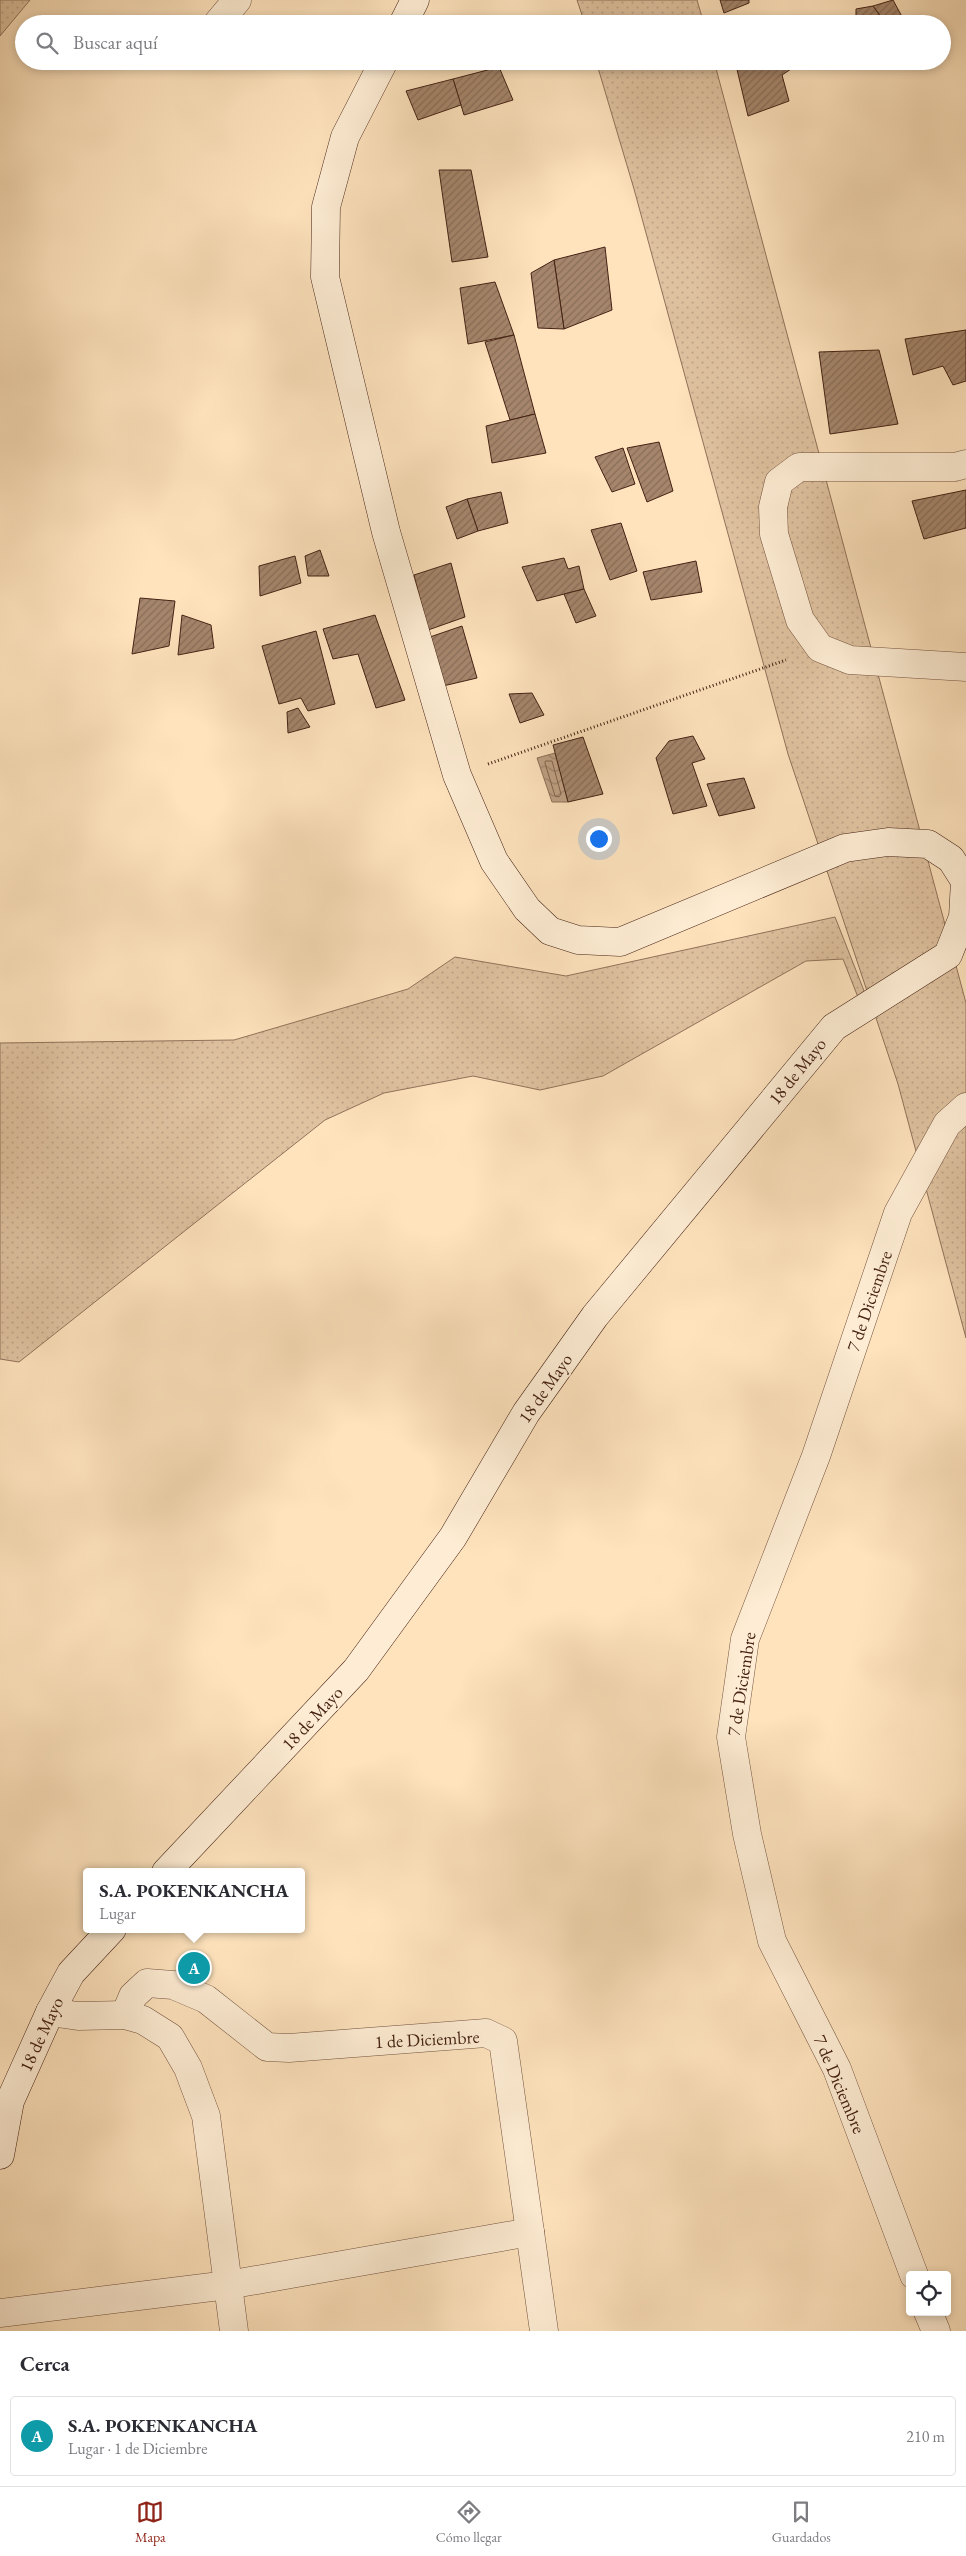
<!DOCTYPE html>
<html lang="es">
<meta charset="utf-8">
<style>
body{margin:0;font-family:"EB Garamond",serif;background:#f7f7f7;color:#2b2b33}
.controls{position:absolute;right:15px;bottom:15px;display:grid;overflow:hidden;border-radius:5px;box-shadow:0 2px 8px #0003}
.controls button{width:45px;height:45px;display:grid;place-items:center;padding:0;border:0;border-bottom:1px solid #e1e1e2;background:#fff;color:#2b2b33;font:25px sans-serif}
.you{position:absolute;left:598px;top:838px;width:18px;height:18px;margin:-12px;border:4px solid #fff;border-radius:50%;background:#1a73e8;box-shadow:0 0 0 8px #1a73e833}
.badge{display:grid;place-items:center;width:32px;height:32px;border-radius:50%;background:#8f2418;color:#fff;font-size:16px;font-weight:700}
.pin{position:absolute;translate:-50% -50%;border:2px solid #fff;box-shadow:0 1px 5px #0006}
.popup{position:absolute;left:83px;top:1868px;width:222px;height:65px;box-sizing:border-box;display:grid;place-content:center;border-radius:5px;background:#fff;filter:drop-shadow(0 1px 4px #0005);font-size:16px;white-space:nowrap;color:#7c7c81}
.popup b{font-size:19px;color:#2b2b33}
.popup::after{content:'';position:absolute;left:50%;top:100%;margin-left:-10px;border:10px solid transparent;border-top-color:#fff}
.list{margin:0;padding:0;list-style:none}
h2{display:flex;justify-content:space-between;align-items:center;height:65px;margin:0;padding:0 20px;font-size:21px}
h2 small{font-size:16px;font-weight:400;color:#7c7c81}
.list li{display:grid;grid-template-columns:32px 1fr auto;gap:15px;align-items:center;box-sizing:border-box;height:80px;margin:0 10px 10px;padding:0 10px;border:1px solid #e1e1e2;border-radius:5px}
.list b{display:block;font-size:19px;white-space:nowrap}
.list p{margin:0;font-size:16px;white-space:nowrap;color:#7c7c81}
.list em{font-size:16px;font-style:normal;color:#7c7c81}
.icon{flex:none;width:28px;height:28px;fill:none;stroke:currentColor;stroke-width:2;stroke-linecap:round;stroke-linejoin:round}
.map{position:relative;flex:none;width:966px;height:2331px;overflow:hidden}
.search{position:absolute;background:#fff;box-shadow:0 2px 8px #0003;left:15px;right:15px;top:15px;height:55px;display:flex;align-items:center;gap:12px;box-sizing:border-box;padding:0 18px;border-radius:28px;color:#7c7c81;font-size:19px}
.sheet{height:155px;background:#fff}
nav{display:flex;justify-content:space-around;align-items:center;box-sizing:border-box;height:70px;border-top:1px solid #e1e1e2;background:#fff;font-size:14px;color:#7c7c81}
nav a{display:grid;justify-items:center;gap:2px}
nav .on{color:#8f2418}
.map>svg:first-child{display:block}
.grass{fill:url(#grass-dots);stroke:#92725a}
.water{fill:url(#water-waves);stroke:#8e6e57}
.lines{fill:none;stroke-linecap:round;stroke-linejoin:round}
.shore{stroke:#82624c;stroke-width:1}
.building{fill:url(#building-hatch);stroke:#452214}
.street-casing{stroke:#73523e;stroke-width:29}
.secondary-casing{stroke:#452214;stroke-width:29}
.path{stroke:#452214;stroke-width:3;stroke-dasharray:1 2.5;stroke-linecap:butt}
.street{stroke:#feedd4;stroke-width:28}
.secondary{stroke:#feedd4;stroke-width:28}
.labels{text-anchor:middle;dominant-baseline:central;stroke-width:4;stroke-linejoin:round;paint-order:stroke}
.street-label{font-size:18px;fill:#452214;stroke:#feedd4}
</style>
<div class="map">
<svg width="966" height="2331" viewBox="0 0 966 2331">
<defs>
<pattern id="grass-dots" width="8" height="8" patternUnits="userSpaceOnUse" patternTransform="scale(1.25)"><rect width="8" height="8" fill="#dfc2a0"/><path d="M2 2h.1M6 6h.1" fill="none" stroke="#c1a689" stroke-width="1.8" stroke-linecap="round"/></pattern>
<pattern id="water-waves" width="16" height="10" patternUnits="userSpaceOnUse" patternTransform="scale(1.25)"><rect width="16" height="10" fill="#bfa184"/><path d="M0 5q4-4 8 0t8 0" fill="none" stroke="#9d836b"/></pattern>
<pattern id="building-hatch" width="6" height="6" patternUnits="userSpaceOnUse" patternTransform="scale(1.25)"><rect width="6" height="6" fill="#a5866c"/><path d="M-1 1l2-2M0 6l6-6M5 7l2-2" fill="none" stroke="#886d58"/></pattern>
</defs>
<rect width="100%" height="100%" fill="#fee3bd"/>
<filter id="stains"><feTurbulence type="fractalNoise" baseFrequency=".004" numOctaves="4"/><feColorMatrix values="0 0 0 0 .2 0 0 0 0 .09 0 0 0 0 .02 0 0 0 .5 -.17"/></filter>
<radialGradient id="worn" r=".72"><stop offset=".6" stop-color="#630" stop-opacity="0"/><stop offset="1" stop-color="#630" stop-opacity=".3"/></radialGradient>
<!-- grass -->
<g class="grass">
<path d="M0 0H30L0 36Z"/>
<path d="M577 0H697L704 24H585Z"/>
<path d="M596 61H714L966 1003V1338L898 1084 788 754 634 189Z"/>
<path d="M835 917 870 1006 863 1010 843 959 806 961 603 1076 540 1090 473 1076 384 1093 325 1120 19 1362 0 1359V1043L234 1040 408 989 455 957 566 976Z"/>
</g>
<!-- water -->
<path class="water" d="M555 753 568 802H552L537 758Z"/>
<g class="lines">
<!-- shore -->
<path class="shore" d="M546 761H552L561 794 559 797 555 796 545 763Z"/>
</g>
<!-- building -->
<g class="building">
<path d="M720 0H749V3L724 13Z"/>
<path d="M893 0 906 24H886L873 6Z"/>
<path d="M873 6 886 24H856V9Z"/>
<path d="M735 61H793L794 67 782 75 789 101 748 116Z"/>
<path d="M862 61H888L863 68Z"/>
<path d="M499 67 513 100 464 115 453 79Z"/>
<path d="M453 79 461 105 418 120 406 91Z"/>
<path d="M439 170H471L488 257 452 262Z"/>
<path d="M605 247 612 310 564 329 554 260Z"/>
<path d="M554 260 564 329 538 328 531 273Z"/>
<path d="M495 282 514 335 468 344 460 288Z"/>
<path d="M966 330V381L953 385 943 366 913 375 905 339Z"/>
<path d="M514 335 535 414 510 420 485 342Z"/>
<path d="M879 350 898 424 830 434 819 352Z"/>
<path d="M535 414 546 453 492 463 486 426Z"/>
<path d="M659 442 673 491 647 502 627 448Z"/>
<path d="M623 448 635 484 612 492 595 457Z"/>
<path d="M966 490V528L924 539 912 501Z"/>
<path d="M501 492 508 523 478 531 467 499Z"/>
<path d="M467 499 478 531 457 539 446 507Z"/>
<path d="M621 523 637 571 610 580 591 530Z"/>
<path d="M320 550 329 576H308L305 556Z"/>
<path d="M295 556 301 583 260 596 259 566Z"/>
<path d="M564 558 568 569 579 566 584 589 537 601 522 567Z"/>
<path d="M696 561 702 592 651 600 643 572Z"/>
<path d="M451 563 465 617 428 630 414 575Z"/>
<path d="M584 589 596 616 576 623 564 594Z"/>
<path d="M140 598 175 601 169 646 132 654Z"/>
<path d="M182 615 211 625 214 648 178 655Z"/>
<path d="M375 615 405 700 376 708 358 654 333 659 323 629Z"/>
<path d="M462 626 477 678 443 686 427 638Z"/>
<path d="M316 631 335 704 308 711 301 698 279 704 262 646Z"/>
<path d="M532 693 544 715 520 723 509 694Z"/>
<path d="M298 708 310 727 288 733 287 712Z"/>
<path d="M693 736 705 759 692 763 707 806 673 814 656 758 669 741Z"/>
<path d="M583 737 603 794 568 802 553 745Z"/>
<path d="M744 778 755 808 719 816 707 784Z"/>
</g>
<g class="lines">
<!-- street casing -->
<g class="street-casing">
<g id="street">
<path d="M217 24 237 0"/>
<path d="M966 464 955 467H799L779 482 773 507 774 534 800 620 820 648 850 660 966 667"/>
<path d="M50 2012 78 2016 125 2015 143 2020 170 2037 188 2068 206 2116 234 2331"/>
<path d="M125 2015 133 1996 147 1983 173 1985 206 1999 267 2047 289 2048 486 2033 503 2041 544 2331"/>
<path d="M914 2275 837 2069 772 1941 747 1834 731 1737 745 1639 816 1456 898 1213 947 1124 966 1107"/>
<path d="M928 2312 936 2331"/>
<path d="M0 2313 228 2285 530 2232"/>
</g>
</g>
<!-- secondary casing -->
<g class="secondary-casing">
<g id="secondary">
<path d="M403 24 415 0"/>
<path d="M166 1872 356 1670 453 1537 526 1413 595 1316 834 1027 948 955 963 917 965 881 951 859 928 844 888 842 845 848 620 942 578 940 550 931 527 909 494 861 457 775 386 532 325 277 326 207 345 137 384 61"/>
<path d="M0 2155 10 2101 50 2012 71 1973 112 1929"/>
</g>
</g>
<!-- path -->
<path class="path" d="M488 764 786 660"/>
<!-- street -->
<use href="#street" class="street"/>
<!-- secondary -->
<use href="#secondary" class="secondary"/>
</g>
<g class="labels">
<!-- street labels -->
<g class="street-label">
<text transform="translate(797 1071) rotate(-51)">18 de Mayo</text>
<text transform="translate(869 1301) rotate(-71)">7 de Diciembre</text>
<text transform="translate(545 1388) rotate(-55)">18 de Mayo</text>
<text transform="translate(741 1684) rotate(-81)">7 de Diciembre</text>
<text transform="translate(312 1718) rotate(-47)">18 de Mayo</text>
<text transform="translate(41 2034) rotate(-65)">18 de Mayo</text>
<text transform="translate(427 2039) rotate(-3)">1 de Diciembre</text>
<text transform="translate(840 2084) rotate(67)">7 de Diciembre</text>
</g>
</g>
<rect width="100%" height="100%" filter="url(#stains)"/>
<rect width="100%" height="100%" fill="url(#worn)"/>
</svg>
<div class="controls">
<button><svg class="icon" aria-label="locate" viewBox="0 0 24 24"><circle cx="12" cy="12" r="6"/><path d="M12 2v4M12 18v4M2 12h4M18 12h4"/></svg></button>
</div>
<div class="you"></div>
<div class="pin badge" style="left:194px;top:1968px;background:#0f9aa8">A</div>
<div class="popup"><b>S.A. POKENKANCHA</b>Lugar</div>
<div class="search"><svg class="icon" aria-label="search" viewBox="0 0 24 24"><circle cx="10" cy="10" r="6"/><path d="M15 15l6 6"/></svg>Buscar aquí</div>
</div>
<section class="sheet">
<h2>Cerca<small></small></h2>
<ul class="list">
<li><span class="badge" style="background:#0f9aa8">A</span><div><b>S.A. POKENKANCHA</b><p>Lugar · 1 de Diciembre</p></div><em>210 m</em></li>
</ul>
</section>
<nav>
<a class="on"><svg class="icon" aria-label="map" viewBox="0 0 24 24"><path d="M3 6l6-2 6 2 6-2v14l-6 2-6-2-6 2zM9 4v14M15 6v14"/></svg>Mapa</a>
<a><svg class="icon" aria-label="directions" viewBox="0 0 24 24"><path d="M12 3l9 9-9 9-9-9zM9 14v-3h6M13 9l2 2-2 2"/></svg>Cómo llegar</a>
<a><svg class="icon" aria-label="saved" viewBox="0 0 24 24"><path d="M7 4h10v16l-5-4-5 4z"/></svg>Guardados</a>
</nav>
